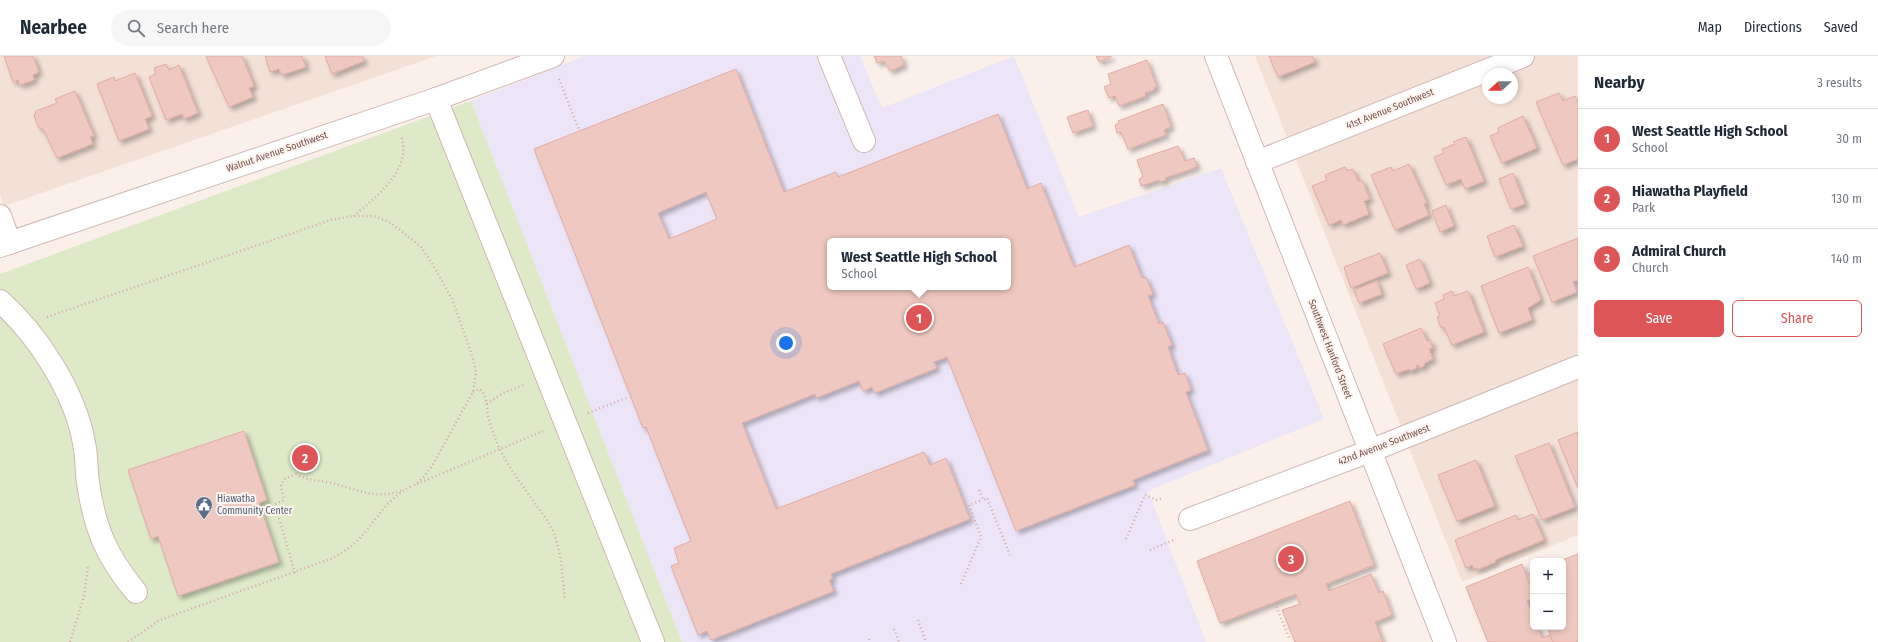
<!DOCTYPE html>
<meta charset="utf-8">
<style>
body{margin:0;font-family:"Fira Sans Condensed",sans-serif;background:#f6f6f7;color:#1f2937}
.controls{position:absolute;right:12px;bottom:12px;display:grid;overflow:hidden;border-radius:6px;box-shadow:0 2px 6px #0003}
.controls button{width:36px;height:36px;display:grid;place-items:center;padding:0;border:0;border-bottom:1px solid #e0e1e3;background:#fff;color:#1f2937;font:20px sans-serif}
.compass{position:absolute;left:1482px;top:12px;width:36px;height:36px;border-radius:50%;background:#fff;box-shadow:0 2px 6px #0003;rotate:248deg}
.you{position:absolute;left:786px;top:287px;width:14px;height:14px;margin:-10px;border:3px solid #fff;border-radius:50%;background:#1a73e8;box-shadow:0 0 0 6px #1a73e833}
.badge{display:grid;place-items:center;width:26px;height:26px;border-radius:50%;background:#de5557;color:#fff;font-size:13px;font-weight:700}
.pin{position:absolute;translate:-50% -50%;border:2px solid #fff;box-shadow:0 1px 4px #0006}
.popup{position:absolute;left:827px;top:182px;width:184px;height:52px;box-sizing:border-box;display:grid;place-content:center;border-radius:6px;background:#fff;filter:drop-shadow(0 1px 3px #0005);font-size:13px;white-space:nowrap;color:#747a83}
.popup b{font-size:15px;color:#1f2937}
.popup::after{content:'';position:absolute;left:50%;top:100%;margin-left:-8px;border:8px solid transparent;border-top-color:#fff}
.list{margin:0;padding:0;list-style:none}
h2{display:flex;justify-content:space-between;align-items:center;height:52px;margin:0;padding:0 16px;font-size:17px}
h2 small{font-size:13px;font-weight:400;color:#747a83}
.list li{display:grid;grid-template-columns:26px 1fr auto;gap:12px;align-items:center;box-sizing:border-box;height:60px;padding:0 16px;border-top:1px solid #e0e1e3}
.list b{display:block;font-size:15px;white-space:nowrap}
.list p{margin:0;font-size:13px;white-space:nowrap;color:#747a83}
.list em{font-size:13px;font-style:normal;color:#747a83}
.actions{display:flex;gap:8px;padding:12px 16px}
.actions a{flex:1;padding:9px 0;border:1px solid #de5557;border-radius:6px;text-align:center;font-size:14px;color:#de5557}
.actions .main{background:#de5557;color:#fff}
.icon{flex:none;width:22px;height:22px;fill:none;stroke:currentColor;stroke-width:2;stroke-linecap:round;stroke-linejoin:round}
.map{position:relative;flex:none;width:1578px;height:586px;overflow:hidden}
header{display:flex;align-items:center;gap:24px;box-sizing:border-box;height:56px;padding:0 20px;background:#fff;border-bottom:1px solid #e0e1e3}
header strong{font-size:19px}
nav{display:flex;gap:22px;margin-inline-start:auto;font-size:14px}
.search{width:280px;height:36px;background:#f6f6f7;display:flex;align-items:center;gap:10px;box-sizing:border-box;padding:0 14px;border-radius:22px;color:#747a83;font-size:15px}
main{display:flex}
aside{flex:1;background:#fff}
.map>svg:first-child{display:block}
.residential{fill:#f3e0d7;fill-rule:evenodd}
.education{fill:#ece5f8;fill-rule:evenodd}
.green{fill:#dde9c7}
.building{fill:#efc9c1;stroke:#e1aba3;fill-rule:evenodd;filter:url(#shadow)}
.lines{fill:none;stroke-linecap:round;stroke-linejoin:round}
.minor-casing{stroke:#cfb8b1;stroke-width:24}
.path{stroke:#d5aba4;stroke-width:2.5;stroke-dasharray:1 3;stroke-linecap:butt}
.minor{stroke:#fff;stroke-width:22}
.labels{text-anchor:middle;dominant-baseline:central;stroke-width:4;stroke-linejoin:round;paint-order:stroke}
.street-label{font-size:10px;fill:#75524d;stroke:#fef4ef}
.service-label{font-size:10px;fill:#4e5e75;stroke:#fef4ef;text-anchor:start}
</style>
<header>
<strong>Nearbee</strong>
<div class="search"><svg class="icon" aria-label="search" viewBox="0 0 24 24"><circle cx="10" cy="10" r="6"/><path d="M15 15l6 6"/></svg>Search here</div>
<nav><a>Map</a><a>Directions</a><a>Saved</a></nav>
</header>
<main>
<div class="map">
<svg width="1578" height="586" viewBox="0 0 1578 586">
<defs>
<filter id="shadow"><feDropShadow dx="3.5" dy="3.5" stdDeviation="2" flood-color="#0004"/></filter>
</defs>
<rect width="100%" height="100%" fill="#fbefe9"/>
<!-- residential -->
<g class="residential">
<path d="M0 0H436L4 150 0 138Z"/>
<path d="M1255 0H1578V479L1462 526ZM1488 18H1512V42H1488Z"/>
</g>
<!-- education -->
<path class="education" d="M585 0H860L882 52 1014 0 1079 161 1221 112 1324 363 1148 435 1206 586H682L471 45ZM830 185H1008V231H830Z"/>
<!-- green -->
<path class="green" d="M471 45 682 586H0V218Z"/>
<!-- building -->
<g class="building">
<path d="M4 0H33L39 16 33 19 34 24 20 29 18 24 13 26Z"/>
<path d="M206 0H242L254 30 249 32 253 41 229 51Z"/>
<path d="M265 0H302L306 11 282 19 279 13 270 16Z"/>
<path d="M325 0H362L364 5 332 18Z"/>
<path d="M874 0H901L904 9 890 15 884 5 877 7Z"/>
<path d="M1096 0H1111V1L1099 6Z"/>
<path d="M1269 0H1312L1315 6 1278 21Z"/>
<path d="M1147 4 1157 31 1154 32V34L1145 37 1146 40 1119 50 1115 40 1109 42 1104 31 1111 28 1108 18Z"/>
<path d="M166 8 169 14 179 9 198 57 184 63 182 58 166 64 149 21 156 18 154 12Z"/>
<path d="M736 13 784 136 836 116 838 121 998 58 1027 133 1041 127 1074 211 1129 189 1142 222 1146 221 1153 238 1148 240 1159 268 1163 266 1172 289 1168 291 1178 319 1185 317 1191 334 1186 336 1208 394 1133 424 1135 429 1016 475 947 301 934 306 937 312 875 337 872 331 863 335 859 325 816 342 815 338 742 367 776 453 924 396 930 409 946 402 970 463 831 518 833 523 829 524 834 535 711 584 707 575 698 579 671 510 679 507 674 492 691 485 646 371 643 372 534 93ZM706 136 717 163 669 183 658 157ZM830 185H1008V231H830Z"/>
<path d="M135 17 152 60 145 63 149 73 119 85 97 28 114 21 115 25Z"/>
<path d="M75 35 94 80 90 81 93 88 57 102 43 73 39 72 34 60 36 55 57 47 55 43Z"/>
<path d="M1559 37 1563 45 1575 40 1578 46V103L1563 109 1536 46Z"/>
<path d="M1163 48 1171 71 1164 74 1166 79 1128 93 1121 76 1117 77 1115 69 1119 67 1118 65Z"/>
<path d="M1088 54 1093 70 1073 77 1067 61Z"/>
<path d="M1523 60 1537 92 1502 107 1490 80 1499 76 1498 72Z"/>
<path d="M1466 81 1484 125 1465 133 1461 123 1446 129 1434 101 1444 97 1442 93 1455 88 1453 86Z"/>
<path d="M1178 90 1185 105 1194 102 1197 111 1165 122 1166 124 1160 126 1159 124 1141 130 1139 123 1143 121 1137 104Z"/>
<path d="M1409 108 1427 147 1424 148 1429 159 1395 174 1371 119 1391 111 1393 115Z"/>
<path d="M1345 111 1347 115 1353 113 1358 125 1362 124 1370 143 1364 145 1369 158 1343 169 1341 164 1329 169 1312 130 1327 124 1325 119Z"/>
<path d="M1513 117 1525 148 1511 153 1499 123Z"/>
<path d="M1446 149 1454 170 1440 176 1432 155Z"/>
<path d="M1514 169 1523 190 1495 201 1487 180Z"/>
<path d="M1578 182V224L1573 226 1577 236 1552 246 1533 200Z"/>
<path d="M1380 197 1388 217 1351 232 1344 211Z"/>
<path d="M1420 203 1430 227 1416 233 1406 209Z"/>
<path d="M1528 211 1541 244 1528 252 1532 264 1499 277 1481 230Z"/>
<path d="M1377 225 1382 238 1359 247 1354 234Z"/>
<path d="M1452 235 1454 240 1468 235 1484 276 1452 289 1444 271 1441 272 1437 261 1440 260 1435 247 1444 243 1443 239Z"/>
<path d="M1421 272 1427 285 1430 284 1433 292 1429 293 1433 303 1425 307 1424 310 1419 312 1418 309 1416 310 1417 312 1410 315 1409 313 1396 318 1383 288Z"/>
<path d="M244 375 267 444 259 447 279 506 178 540 158 480 151 483 128 414Z"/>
<path d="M1578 376V432L1558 384Z"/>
<path d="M1549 387 1575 451 1542 464 1515 400Z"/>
<path d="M1476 404 1495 450 1457 465 1438 419Z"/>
<path d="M1350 445 1374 509 1326 528 1329 535 1371 518 1379 537 1383 535 1392 559 1375 566 1383 586H1295L1282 554 1300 548 1296 538 1220 567 1197 505Z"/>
<path d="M1533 458 1544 484 1495 504 1496 506 1477 514V512L1474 513 1472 509 1466 512 1455 484 1516 459 1518 464Z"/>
<path d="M1578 498V586H1553L1547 571H1563V505H1560Z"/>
<path d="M1522 508 1533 536V543L1527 545 1533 559V571H1538L1542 582 1550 579 1553 586H1488L1466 531Z"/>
<path d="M1533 516V536L1526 519Z"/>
</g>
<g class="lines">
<!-- minor casing -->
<g class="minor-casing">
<g id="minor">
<path d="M829 0 864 85"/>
<path d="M1216 0 1445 586"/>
<path d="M436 43 653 586"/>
<path d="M1257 106 1523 0"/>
<path d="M0 160 10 187"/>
<path d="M0 190 436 43 553 0"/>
<path d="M0 245C38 279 75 336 84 387 87 400 86 414 88 427 95 473 106 500 136 536"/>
<path d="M1190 463 1370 395 1578 311"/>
</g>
</g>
<!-- path -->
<g class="path">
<path d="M559 23 579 74"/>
<path d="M354 160C376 141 413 113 401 80"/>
<path d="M47 261 331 164 353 160H374L391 167 421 191 432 207 452 243 473 302 476 316 473 336 432 410 422 423 412 431"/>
<path d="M473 336 479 333C489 340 486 353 489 364 491 372 494 379 497 387 506 407 519 425 532 443 540 455 550 466 555 480 562 500 562 522 565 543"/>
<path d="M487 348 503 337 524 329"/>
<path d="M588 357 629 341"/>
<path d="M417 428 543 375"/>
<path d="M979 434 983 444 987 442 1010 499"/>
<path d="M1126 483 1145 439 1157 444 1163 442"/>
<path d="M1150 494 1176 483"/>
<path d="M295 517 275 448 284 444 281 430 284 423 296 418C308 425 319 424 331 427 358 433 375 445 403 434"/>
<path d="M961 528 981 481 969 449 983 444"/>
<path d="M1275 547 1289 582"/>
<path d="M918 564 926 586"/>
<path d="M894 573 899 586"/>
<path d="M869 583 870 586"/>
<path d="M70 586 84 540 88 511"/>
<path d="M128 586 160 564 333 502C343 496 353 490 361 481 377 463 389 440 412 430"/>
</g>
<!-- minor -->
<use href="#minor" class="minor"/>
</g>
<!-- icons -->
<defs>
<g id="civic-pin" transform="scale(0.9)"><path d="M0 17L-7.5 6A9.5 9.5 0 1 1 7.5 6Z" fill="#5c6f8a" stroke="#fef4ef"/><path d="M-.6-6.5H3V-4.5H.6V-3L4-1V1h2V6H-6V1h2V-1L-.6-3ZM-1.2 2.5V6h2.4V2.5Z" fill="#fff"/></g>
</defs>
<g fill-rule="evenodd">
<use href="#civic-pin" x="204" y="449"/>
</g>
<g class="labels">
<!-- street labels -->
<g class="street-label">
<text transform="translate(1390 53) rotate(-22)">41st Avenue Southwest</text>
<text transform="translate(277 96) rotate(-19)">Walnut Avenue Southwest</text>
<text transform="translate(1330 293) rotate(69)">Southwest Hanford Street</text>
<text transform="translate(1384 389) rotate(-21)">42nd Avenue Southwest</text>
</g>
<!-- service labels -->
<g class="service-label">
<text x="217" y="443">Hiawatha<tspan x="217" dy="12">Community Center</tspan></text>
</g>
</g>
</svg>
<div class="controls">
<button>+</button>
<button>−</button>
</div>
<svg class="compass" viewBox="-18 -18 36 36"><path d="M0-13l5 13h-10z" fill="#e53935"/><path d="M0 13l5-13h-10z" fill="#747a83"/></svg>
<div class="you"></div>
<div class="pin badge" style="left:919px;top:262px">1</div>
<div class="popup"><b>West Seattle High School</b>School</div>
<div class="pin badge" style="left:305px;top:402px">2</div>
<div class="pin badge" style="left:1291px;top:503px">3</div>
</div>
<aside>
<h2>Nearby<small>3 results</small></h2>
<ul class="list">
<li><span class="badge">1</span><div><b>West Seattle High School</b><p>School</p></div><em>30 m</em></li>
<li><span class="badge">2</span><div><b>Hiawatha Playfield</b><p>Park</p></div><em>130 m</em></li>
<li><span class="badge">3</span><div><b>Admiral Church</b><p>Church</p></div><em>140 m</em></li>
</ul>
<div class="actions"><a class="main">Save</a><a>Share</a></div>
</aside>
</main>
